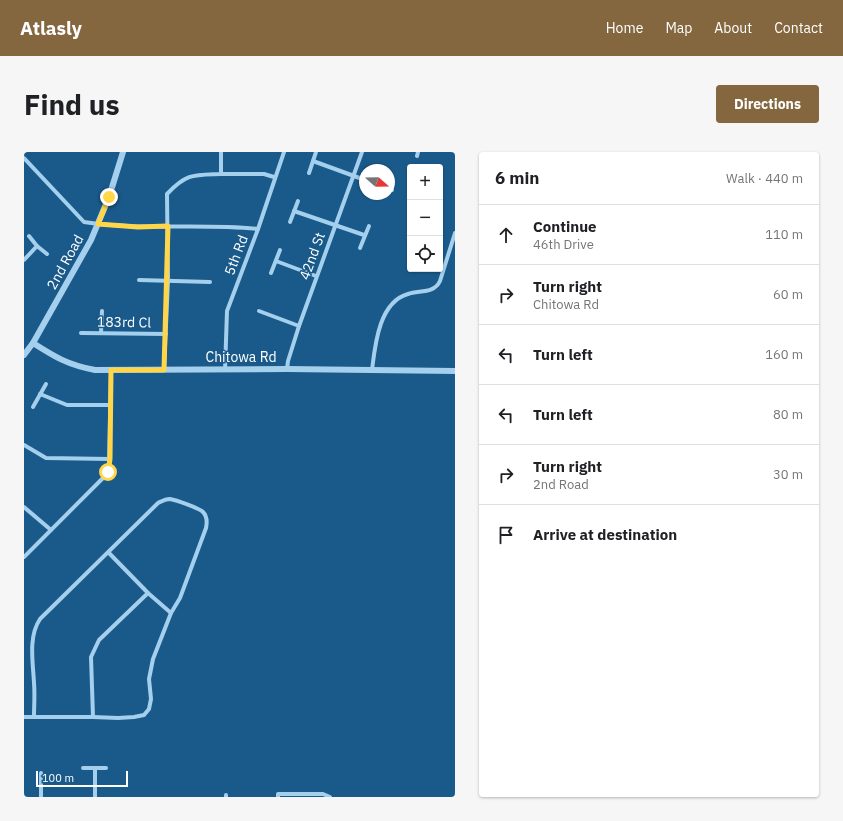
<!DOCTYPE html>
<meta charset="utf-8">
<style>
body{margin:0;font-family:"IBM Plex Sans",sans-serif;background:#f6f6f6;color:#202124}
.controls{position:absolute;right:12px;top:12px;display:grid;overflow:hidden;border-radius:4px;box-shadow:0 1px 3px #0004}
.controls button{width:36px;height:36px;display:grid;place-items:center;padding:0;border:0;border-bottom:1px solid #e0e0e0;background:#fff;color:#202124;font:20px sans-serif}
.compass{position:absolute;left:335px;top:12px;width:36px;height:36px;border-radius:50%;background:#fff;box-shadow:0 1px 3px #0004;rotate:110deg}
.scale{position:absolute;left:12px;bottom:10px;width:92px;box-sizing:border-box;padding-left:4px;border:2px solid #fff;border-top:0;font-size:11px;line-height:14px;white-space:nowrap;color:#fff;-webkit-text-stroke:3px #1a5a8a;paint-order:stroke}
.stop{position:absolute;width:12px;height:12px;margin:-9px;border:3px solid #ffd54a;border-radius:50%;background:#fff}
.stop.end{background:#ffd54a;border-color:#fff;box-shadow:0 1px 4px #0008}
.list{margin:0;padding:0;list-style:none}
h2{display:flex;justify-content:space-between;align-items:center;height:52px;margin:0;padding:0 16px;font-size:17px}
h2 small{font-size:13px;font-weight:400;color:#757577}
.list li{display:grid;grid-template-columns:26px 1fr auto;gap:12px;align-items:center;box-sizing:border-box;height:60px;padding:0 16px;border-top:1px solid #e0e0e0}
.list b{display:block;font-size:15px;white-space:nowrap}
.list p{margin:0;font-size:13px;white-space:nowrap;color:#757577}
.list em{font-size:13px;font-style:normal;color:#757577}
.icon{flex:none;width:22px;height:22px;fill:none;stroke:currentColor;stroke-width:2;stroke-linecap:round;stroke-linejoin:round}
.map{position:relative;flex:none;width:431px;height:645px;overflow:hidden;border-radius:4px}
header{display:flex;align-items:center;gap:24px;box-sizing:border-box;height:56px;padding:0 20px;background:#84663f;color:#fff}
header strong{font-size:19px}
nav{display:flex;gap:22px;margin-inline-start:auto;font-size:14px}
.intro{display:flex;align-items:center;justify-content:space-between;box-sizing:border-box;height:96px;padding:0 24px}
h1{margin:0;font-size:28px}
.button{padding:10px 18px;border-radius:4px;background:#84663f;color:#fff;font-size:14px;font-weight:700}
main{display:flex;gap:24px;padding:0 24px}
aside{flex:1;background:#fff;border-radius:4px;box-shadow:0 1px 3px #0004}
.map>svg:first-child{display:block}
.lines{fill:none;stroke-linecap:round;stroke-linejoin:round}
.minor{stroke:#a4cfed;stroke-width:4}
.tertiary{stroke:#a4cfed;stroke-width:6}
.route{stroke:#ffd54a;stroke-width:5}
.labels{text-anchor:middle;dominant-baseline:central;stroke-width:3;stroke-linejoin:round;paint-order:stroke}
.street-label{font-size:14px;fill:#fff;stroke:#1a5a8a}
</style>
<header>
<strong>Atlasly</strong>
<nav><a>Home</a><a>Map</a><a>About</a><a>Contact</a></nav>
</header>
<div class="intro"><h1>Find us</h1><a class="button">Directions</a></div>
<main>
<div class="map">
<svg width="431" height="645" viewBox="0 0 431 645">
<rect width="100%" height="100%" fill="#1a5a8a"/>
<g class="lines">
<!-- minor -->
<g class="minor">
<path d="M393 4 394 0"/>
<path d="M0 6 60 70C118 79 176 71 234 77"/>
<path d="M289 9 341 28"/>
<path d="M285 21 292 0"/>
<path d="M197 22H240L250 25"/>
<path d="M365 37 368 38"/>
<path d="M270 59 340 83"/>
<path d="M266 70 274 49"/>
<path d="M5 84 13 94 23 102"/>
<path d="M336 96 345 74"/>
<path d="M0 108 13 94"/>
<path d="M252 109 292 124"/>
<path d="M247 121 256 98"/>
<path d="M115 128 186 130"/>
<path d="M235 159 275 174"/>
<path d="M57 181 142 182"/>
<path d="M77 181 78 159"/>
<path d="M263 217 264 209 275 174 338 0"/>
<path d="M140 218 144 128 143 42C163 21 170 23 197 22V0"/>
<path d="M201 218 203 159 234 77 260 0"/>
<path d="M348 218C351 193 355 150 384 142 395 138 410 142 416 129L431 81"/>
<path d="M16 242 43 253H86"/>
<path d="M9 255 22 232"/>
<path d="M0 293 22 306 86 307"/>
<path d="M0 355 27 378"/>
<path d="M85 401 124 441 147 461"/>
<path d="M0 405 79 326 84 320 85 314 87 218"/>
<path d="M0 565H69L94 566 110 565 120 563 125 557 127 547 125 527 129 507 147 461 156 446 182 376C183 371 183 364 179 360 175 356 152 348 146 347 141 347 138 349 134 351L16 467C4 485 9 510 10 531 11 542 10 554 10 565"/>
<path d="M69 565 67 505 75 488 124 441"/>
<path d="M59 616H82"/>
<path d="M17 621V645"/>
<path d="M202 643V645"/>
<path d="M71 645V616"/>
<path d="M254 645V642H299L306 645"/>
</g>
<!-- tertiary -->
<g class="tertiary">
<path d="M9 191C31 205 44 213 71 218L263 217 431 219"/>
<path d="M0 203 9 191 67 88 85 45 99 0"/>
</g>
</g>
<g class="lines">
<!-- route -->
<path class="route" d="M84 320 86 307 87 218H140L144 74 114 75 74 72 85 45"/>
</g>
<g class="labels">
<!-- street labels -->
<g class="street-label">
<text transform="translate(212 103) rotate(-69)">5th Rd</text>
<text transform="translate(288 104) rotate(-70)">42nd St</text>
<text transform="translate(41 110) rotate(-61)">2nd Road</text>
<text transform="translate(100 170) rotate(1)">183rd Cl</text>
<text x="217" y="205">Chitowa Rd</text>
</g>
</g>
</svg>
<div class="controls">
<button>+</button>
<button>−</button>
<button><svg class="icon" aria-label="locate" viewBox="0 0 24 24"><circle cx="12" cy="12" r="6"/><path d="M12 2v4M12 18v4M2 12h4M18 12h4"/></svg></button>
</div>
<svg class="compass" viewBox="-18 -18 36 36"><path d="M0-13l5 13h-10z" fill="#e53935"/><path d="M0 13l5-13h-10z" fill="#757577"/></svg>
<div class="scale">100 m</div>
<div class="stop" style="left:84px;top:320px"></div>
<div class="stop end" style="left:85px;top:45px"></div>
</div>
<aside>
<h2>6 min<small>Walk · 440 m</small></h2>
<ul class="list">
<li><svg class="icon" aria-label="ahead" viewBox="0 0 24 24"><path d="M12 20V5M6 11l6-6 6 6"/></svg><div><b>Continue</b><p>46th Drive</p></div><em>110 m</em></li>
<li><svg class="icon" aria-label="right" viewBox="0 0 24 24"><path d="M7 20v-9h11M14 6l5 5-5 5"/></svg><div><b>Turn right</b><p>Chitowa Rd</p></div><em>60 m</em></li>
<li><svg class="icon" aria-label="left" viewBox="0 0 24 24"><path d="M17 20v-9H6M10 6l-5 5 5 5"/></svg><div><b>Turn left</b></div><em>160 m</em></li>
<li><svg class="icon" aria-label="left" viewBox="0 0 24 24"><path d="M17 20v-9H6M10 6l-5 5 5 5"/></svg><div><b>Turn left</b></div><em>80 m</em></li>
<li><svg class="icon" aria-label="right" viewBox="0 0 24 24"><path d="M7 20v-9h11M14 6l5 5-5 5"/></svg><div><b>Turn right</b><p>2nd Road</p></div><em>30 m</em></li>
<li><svg class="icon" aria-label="arrive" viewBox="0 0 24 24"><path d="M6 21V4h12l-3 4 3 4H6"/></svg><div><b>Arrive at destination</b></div></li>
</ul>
</aside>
</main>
